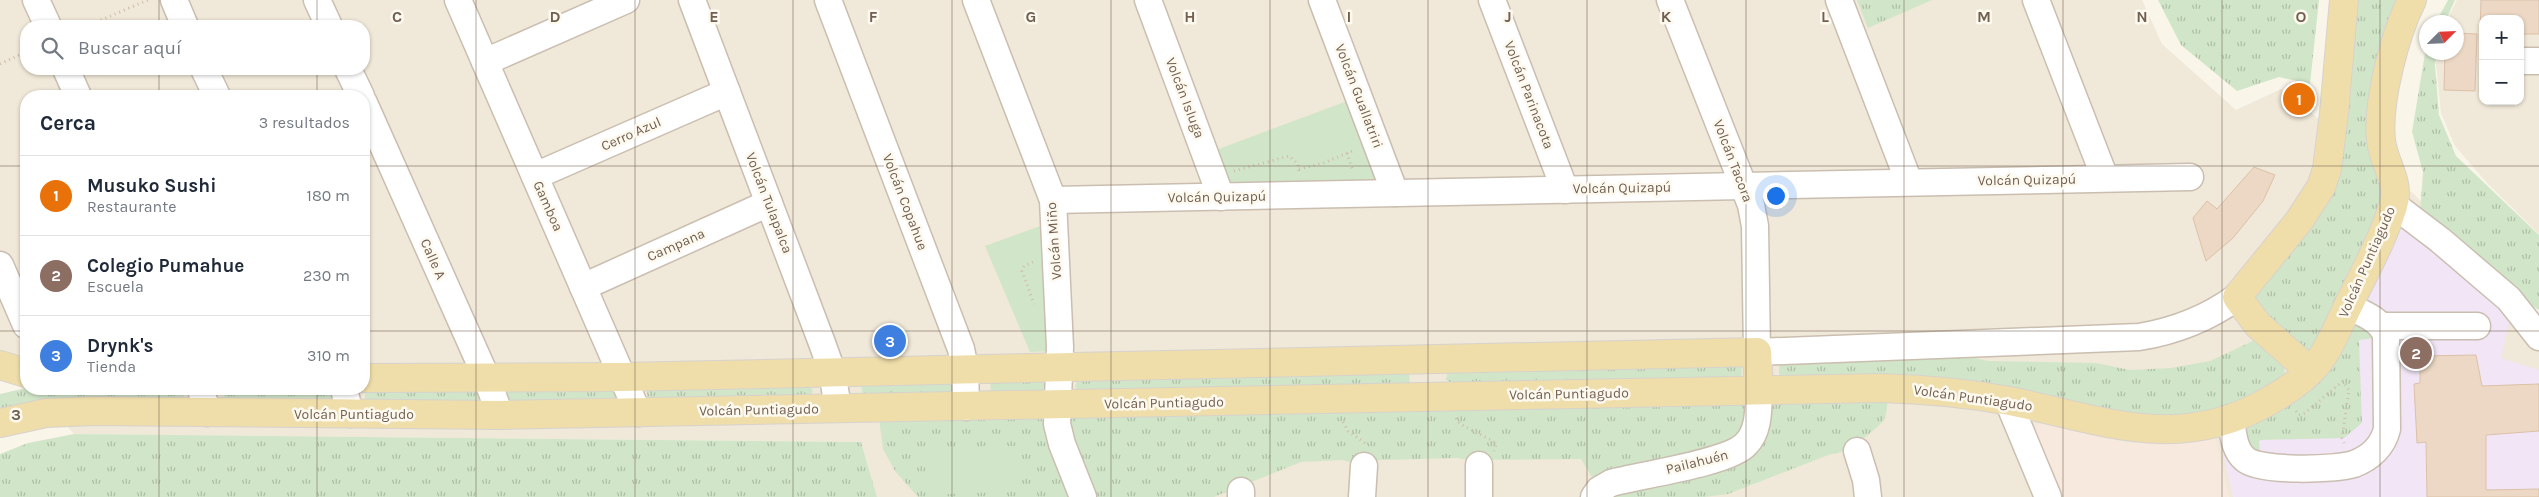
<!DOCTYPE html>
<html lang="es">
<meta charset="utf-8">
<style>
body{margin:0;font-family:Karla,sans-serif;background:#f2f2f3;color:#1f2937}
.controls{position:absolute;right:15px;top:15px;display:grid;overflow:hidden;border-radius:10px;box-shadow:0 1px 4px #0004}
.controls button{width:45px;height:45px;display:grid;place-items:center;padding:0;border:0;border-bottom:1px solid #e0e1e3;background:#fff;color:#1f2937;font:25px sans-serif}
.compass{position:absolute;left:2419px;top:15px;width:45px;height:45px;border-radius:50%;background:#fff;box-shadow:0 1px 4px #0004;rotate:66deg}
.you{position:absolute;left:1775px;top:195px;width:18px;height:18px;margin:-12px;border:4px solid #fff;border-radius:50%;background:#1a73e8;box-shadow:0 0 0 8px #1a73e833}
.badge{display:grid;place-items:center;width:32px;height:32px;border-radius:50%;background:#b45309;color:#fff;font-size:16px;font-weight:700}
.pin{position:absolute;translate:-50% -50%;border:2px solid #fff;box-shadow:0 1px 5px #0006}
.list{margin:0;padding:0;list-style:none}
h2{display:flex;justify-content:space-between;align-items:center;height:65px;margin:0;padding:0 20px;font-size:21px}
h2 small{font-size:16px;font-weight:400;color:#747a83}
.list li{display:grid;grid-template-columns:32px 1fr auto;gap:15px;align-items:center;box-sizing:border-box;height:80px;padding:0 20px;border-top:1px solid #e0e1e3}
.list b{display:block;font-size:19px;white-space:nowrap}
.list p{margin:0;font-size:16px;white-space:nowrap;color:#747a83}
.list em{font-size:16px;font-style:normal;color:#747a83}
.icon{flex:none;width:28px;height:28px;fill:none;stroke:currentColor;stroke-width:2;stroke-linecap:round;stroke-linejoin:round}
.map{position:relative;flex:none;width:2539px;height:497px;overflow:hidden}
.search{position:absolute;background:#fff;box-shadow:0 1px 4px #0004;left:20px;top:20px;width:350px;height:55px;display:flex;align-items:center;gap:12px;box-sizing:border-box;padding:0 18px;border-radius:20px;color:#747a83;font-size:19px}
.panel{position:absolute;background:#fff;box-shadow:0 1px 4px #0004;left:20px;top:90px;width:350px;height:305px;border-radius:20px}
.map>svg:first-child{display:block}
.residential{fill:#f0e8d8;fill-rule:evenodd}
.commercial{fill:#f8e9de}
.education{fill:#f2e5f6}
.grass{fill:url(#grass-tufts)}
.green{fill:#d1e6c9}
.building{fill:#ecd8c4;stroke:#dcc1a7}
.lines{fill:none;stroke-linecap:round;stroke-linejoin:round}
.minor-casing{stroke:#cabeb0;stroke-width:29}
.major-casing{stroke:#d7d2ce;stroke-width:30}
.path{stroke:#d0bca7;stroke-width:3;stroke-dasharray:1 4;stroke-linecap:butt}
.minor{stroke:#fff;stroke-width:26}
.major{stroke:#efdeaa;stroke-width:28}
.grid{fill:none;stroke:#715f50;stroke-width:1;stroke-opacity:0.55}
.labels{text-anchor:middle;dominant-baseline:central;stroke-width:5;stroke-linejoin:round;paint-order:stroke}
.street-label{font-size:14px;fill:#715f50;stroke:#fdf9ef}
.grid-label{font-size:16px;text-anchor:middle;font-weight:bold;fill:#715f50;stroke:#fdf9ef;stroke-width:5;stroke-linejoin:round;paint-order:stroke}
</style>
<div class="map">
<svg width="2539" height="497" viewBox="0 0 2539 497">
<defs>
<pattern id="grass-tufts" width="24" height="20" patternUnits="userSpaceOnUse" patternTransform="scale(1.25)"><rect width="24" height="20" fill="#d1e6c9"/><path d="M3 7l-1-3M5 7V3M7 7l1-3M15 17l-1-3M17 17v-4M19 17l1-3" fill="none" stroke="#aebea6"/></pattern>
</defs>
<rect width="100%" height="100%" fill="#faf5e9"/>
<!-- residential -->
<g class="residential">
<path d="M0 0H2142L2162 44 2236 110 2281 89 2415 195 2502 286 2539 318V497H877L861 442 74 434 34 389H364V96H26V380L0 355ZM26 26H364V69H26Z"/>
<path d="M2457 0H2539V234L2488 184 2455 146 2441 113 2436 64 2438 53 2456 52V22H2446ZM2483 19H2520V101H2483Z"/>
</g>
<!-- commercial -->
<path class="commercial" d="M2046 422 2129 443 2214 433 2229 497H2057L2032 437 2037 425Z"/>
<!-- education -->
<path class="education" d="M2406 219 2513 308 2501 358 2539 370V497H2233L2218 431 2246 421 2364 290Z"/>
<!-- grass -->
<g class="grass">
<path d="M1857 0H1932L1868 28Z"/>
<path d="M2158 0H2319L2310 84 2279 77 2237 91 2181 45Z"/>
<path d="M2353 0H2403L2384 212 2318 347 2309 352 2283 337 2256 300V296L2308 231Z"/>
<path d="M2448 0H2455L2445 22H2436Z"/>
<path d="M2426 47V52L2437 53 2435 65 2439 115 2456 156 2539 235V310L2511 294 2420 215 2423 172 2412 132Z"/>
<path d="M2354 320 2376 338 2359 340 2362 423 2344 438 2262 440 2259 441 2260 455 2254 454 2241 426Z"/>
<path d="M2255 340 2284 366 2285 375 2256 398 2170 422 1779 377V366L1784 362 1950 357H1970L1988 361 2096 363 2130 370 2171 368 2210 361Z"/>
<path d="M1737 363 1741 366 1742 373 1739 379 1452 385 1446 379 1448 372Z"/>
<path d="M1409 373 1410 382 1407 387 1078 392 1075 386 1078 380Z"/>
<path d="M952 378 957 395 863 396 861 384Z"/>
<path d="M990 381H1045V392L994 394 991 391Z"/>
<path d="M809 383 813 392 810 396 649 402 647 398V389Z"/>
<path d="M472 387 479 392 478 402 365 400V392Z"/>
<path d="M26 388 184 389V399L0 412V394Z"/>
<path d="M616 388 618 400 509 401 505 396 506 391Z"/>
<path d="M225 389H326L332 392 334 398 332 402 227 401 224 396Z"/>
<path d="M1888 399C1887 405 1887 416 1883 421 1875 431 1842 456 1831 454L1728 494 1704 497H1604L1581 459 1468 460 1457 458 1382 460 1352 463 1343 460 1301 462 1214 497H918L895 471 883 449 879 418Z"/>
<path d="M74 434 861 442 877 497H0V454L28 443Z"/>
</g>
<!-- green -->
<g class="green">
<path d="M1350 100 1377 176 1369 183 1232 184 1228 180 1216 150Z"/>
<path d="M1040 226 1045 230 1050 351 1030 352 985 246Z"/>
<path d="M1017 446 1019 491 927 495 925 449Z"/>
</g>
<!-- building -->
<g class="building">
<path d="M2481 0H2539V34H2520V19H2483V33H2480Z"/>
<path d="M2456 33 2477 34 2475 91 2444 90 2445 52H2456Z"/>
<path d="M2254 167 2275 175 2263 201 2233 238 2206 261 2193 218 2207 201 2217 209Z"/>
<path d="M2476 355 2482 386 2539 384V431L2486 435V490L2539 489V497H2427L2426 442 2417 443 2414 384 2420 383V356Z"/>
</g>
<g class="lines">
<!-- minor casing -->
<g class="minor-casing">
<g id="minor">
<path d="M36 0 48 26"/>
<path d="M174 0 185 26"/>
<path d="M317 0 329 26"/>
<path d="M458 0 638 413"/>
<path d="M692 0 822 343 832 371 838 408"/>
<path d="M828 0 961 349 965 368 966 407"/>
<path d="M976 0 1053 200 1060 347 1057 424 1062 444 1083 497"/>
<path d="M1148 0 1221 197"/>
<path d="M1322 0 1395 193"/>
<path d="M1492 0 1565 190"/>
<path d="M1670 0 1751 205 1755 226 1757 352 2139 337C2176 331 2207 319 2237 297"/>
<path d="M1839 0 1909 182"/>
<path d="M2036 0 2105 178"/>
<path d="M2520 61H2539"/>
<path d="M485 62 626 0"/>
<path d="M66 69 78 96"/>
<path d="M204 69 217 96"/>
<path d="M348 69 361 96"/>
<path d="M364 103 487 379 500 415"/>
<path d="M535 176 727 92"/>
<path d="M1053 200 2190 177"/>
<path d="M2394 205 2440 240 2509 299 2539 337"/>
<path d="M0 265 26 325"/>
<path d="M583 287 769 203"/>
<path d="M2381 326H2477"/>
<path d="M201 389 207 413"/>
<path d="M344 389 350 414"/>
<path d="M2008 401 2048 497"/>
<path d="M2231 420C2233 433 2234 450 2245 459 2258 472 2336 470 2354 464 2370 458 2383 446 2387 429L2386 335C2380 319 2362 313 2347 306"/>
<path d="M1857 451 1866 480 1868 497"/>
<path d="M1241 497V491"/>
<path d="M1362 497 1364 466"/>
<path d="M1479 497V465"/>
<path d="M1594 497 1599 490 1611 483C1640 475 1729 463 1746 444 1760 430 1758 408 1759 390"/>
</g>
</g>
<!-- major casing -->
<g class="major-casing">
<g id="major">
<path d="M0 365 26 373"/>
<path d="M2310 371 2258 325 2237 297 2299 221 2321 187 2327 169 2334 113 2344 0"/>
<path d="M364 378 623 377 1757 352 1759 390"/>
<path d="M0 423 46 413 93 411 500 415 1879 388C1922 389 1967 393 2010 401 2102 420 2178 453 2267 402 2285 392 2304 380 2317 364 2332 345 2340 321 2351 300 2366 269 2383 239 2393 206 2401 182 2383 163 2381 140 2377 102 2395 34 2412 0"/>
</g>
</g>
<!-- path -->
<g class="path">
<path d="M87 26 148 0"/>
<path d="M0 64 26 52"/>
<path d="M1347 153 1353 172"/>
<path d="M1299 169 1323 163 1355 150"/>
<path d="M1234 171 1289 156 1298 164 1299 173"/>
<path d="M1033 262 1024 266 1022 271 1034 304"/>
<path d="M2296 411 2299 415 2305 413 2343 381 2349 390 2342 438 2344 443"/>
<path d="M1456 418 1460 424 1493 441 1496 445 1494 451"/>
<path d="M1343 422 1348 431 1365 443"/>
</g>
<!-- minor -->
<use href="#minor" class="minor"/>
<!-- major -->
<use href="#major" class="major"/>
</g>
<!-- grid -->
<path class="grid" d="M159 0V26M317 0V26M476 0V497M635 0V497M793 0V497M952 0V497M1111 0V497M1270 0V497M1428 0V497M1587 0V497M1746 0V497M1904 0V497M2063 0V497M2222 0V497M2380 0V497M159 69V96M317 69V96M0 166H26M364 166H2539M0 331H26M364 331H2539M159 389V497M317 389V497"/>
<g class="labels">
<!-- street labels -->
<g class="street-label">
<text transform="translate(1529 95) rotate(69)">Volcán Parinacota</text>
<text transform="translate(1359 96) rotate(69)">Volcán Guallatriri</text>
<text transform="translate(1185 98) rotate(69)">Volcán Isluga</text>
<text transform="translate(631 134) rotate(-24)">Cerro Azul</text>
<text transform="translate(1733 161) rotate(69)">Volcán Tacora</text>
<text transform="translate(2027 180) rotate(-1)">Volcán Quizapú</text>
<text transform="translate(1622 188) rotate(-1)">Volcán Quizapú</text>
<text transform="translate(1217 197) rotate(-1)">Volcán Quizapú</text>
<text transform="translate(905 202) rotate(69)">Volcán Copahue</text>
<text transform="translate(769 203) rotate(69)">Volcán Tulapalca</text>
<text transform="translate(548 206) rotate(66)">Gamboa</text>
<text transform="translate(1054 241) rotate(-94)">Volcán Miño</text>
<text transform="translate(676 245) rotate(-24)">Campana</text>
<text transform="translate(433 259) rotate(66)">Calle A</text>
<text transform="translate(2367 262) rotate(-66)">Volcán Puntiagudo</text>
<text transform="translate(1569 394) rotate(-1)">Volcán Puntiagudo</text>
<text transform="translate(1973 398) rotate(8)">Volcán Puntiagudo</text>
<text transform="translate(1164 403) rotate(-1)">Volcán Puntiagudo</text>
<text transform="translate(759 410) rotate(-1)">Volcán Puntiagudo</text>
<text x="354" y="414">Volcán Puntiagudo</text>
<text transform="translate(1697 462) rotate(-14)">Pailahuén</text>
</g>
</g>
<g class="grid-label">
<text x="397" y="22">C</text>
<text x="555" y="22">D</text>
<text x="714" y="22">E</text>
<text x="873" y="22">F</text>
<text x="1031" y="22">G</text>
<text x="1190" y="22">H</text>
<text x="1349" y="22">I</text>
<text x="1508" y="22">J</text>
<text x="1666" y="22">K</text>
<text x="1825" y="22">L</text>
<text x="1984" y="22">M</text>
<text x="2142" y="22">N</text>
<text x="2301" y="22">O</text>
<text x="16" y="420">3</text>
</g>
</svg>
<div class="controls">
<button>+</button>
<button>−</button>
</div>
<svg class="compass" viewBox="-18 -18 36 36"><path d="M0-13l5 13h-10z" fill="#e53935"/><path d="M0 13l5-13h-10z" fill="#747a83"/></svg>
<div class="you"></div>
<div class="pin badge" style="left:2299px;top:99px;background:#e8710a">1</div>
<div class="pin badge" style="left:2416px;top:353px;background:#8d6e63">2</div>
<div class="pin badge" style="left:890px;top:341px;background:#3f7fe0">3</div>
<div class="search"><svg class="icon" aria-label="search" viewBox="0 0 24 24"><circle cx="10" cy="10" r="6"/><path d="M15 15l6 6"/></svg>Buscar aquí</div>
<section class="panel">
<h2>Cerca<small>3 resultados</small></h2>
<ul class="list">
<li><span class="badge" style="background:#e8710a">1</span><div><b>Musuko Sushi</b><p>Restaurante</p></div><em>180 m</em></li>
<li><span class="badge" style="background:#8d6e63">2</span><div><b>Colegio Pumahue</b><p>Escuela</p></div><em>230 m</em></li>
<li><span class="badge" style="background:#3f7fe0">3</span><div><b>Drynk's</b><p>Tienda</p></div><em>310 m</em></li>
</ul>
</section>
</div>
